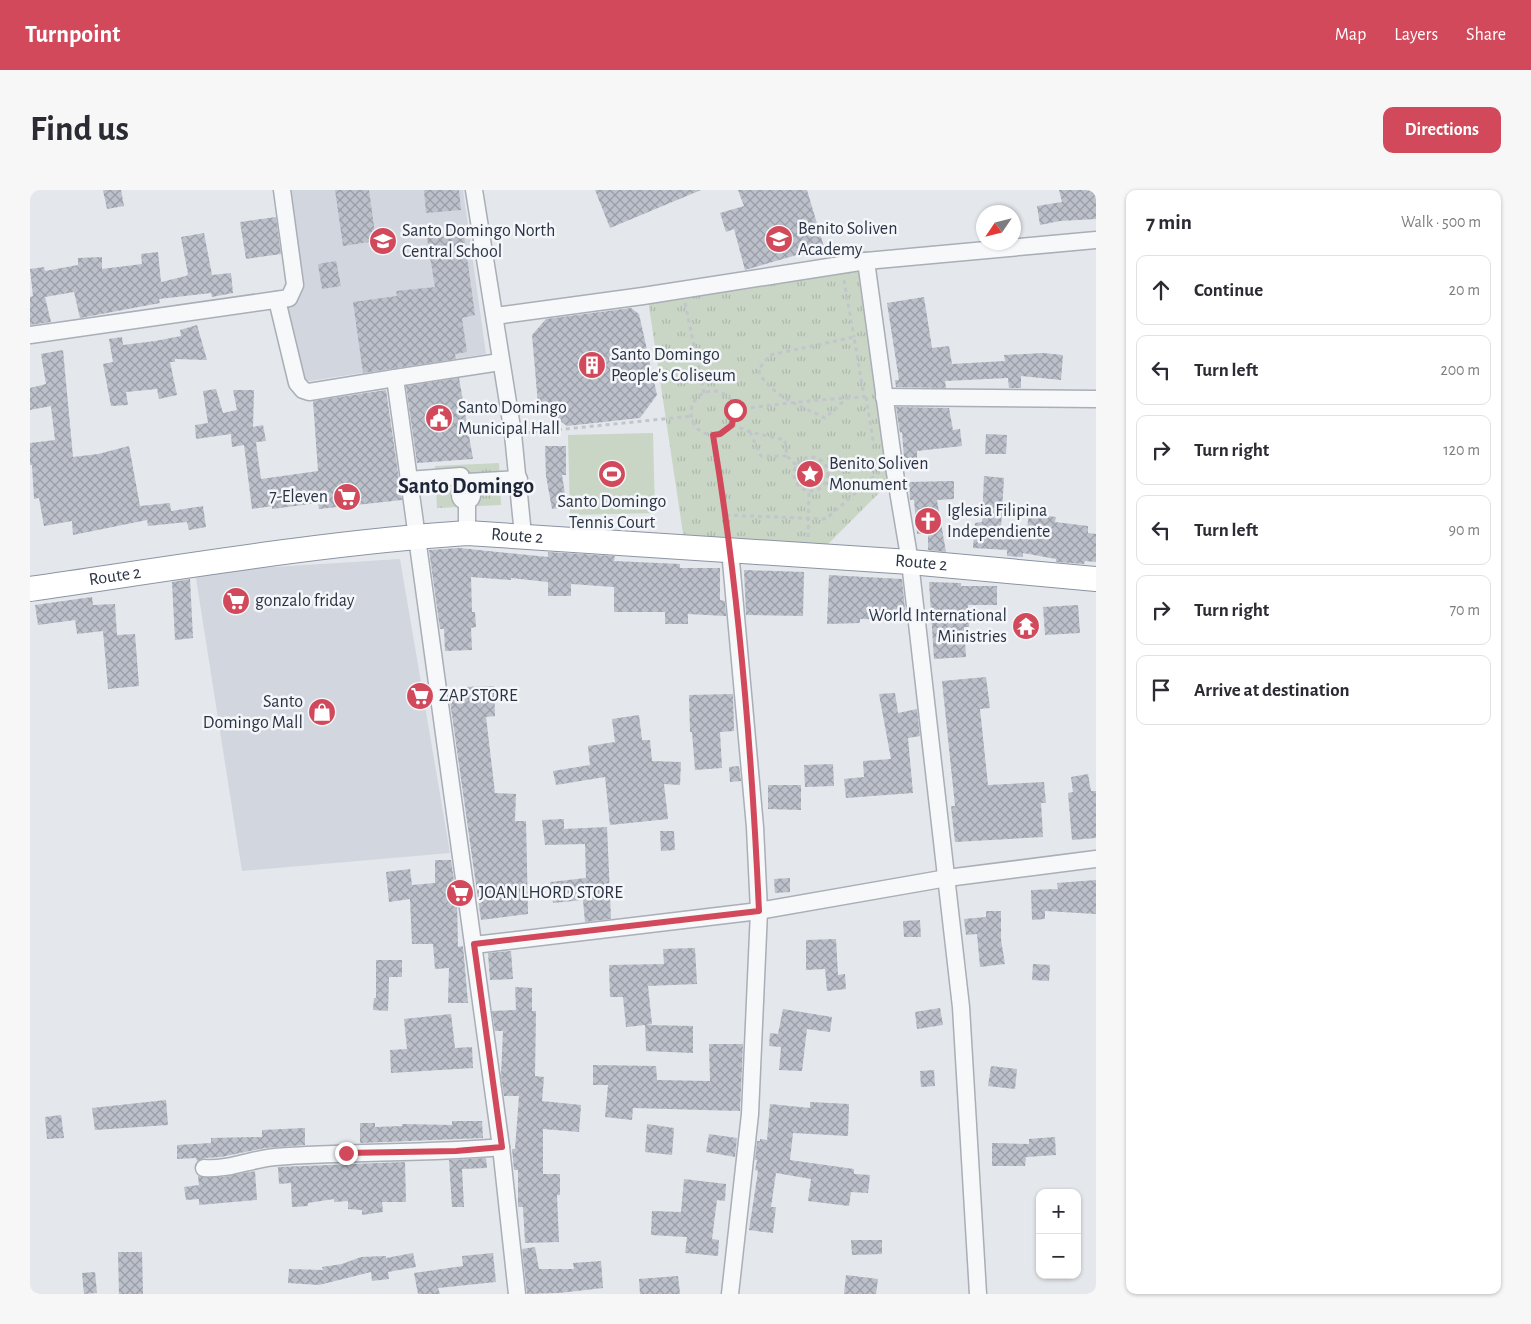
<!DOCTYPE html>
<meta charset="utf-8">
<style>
body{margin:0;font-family:"Alegreya Sans",sans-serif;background:#f7f7f7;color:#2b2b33}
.controls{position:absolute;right:15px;bottom:15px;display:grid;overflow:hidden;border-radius:10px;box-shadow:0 1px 4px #0004}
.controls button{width:45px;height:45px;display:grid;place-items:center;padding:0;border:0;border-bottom:1px solid #e1e1e2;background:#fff;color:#2b2b33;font:25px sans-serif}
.compass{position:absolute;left:946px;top:15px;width:45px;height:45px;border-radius:50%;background:#fff;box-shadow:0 1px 4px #0004;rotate:235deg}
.stop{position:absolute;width:15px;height:15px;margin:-11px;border:4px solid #d1495b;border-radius:50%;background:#fff}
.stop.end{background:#d1495b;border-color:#fff;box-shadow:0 1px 5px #0008}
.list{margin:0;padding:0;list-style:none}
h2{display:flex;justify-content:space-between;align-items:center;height:65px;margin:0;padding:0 20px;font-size:21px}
h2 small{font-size:16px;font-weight:400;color:#7c7c81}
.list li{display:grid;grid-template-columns:32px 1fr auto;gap:15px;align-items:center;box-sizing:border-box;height:70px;margin:0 10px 10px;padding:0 10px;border:1px solid #e1e1e2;border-radius:10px}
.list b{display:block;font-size:19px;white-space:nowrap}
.list em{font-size:16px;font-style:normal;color:#7c7c81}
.icon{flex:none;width:28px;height:28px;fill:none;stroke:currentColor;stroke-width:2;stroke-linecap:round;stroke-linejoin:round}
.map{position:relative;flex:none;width:1066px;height:1104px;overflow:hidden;border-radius:10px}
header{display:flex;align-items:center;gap:30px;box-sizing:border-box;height:70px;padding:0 25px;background:#d1495b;color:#fff}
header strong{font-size:24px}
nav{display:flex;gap:28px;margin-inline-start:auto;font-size:18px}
.intro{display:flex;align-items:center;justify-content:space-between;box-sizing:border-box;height:120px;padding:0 30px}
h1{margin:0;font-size:35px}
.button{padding:12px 22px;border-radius:10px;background:#d1495b;color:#fff;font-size:18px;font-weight:700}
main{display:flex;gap:30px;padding:0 30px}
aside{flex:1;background:#fff;border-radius:10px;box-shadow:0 1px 4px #0004}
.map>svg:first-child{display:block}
.built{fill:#d2d6de}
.grass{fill:url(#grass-tufts)}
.pitch{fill:#c9d6c5}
.building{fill:url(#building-cross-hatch)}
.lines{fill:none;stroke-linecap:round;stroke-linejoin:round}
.minor-casing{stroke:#a9aeb7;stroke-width:19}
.highway-casing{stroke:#8b94a3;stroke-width:26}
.path{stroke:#c2c5cb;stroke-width:3;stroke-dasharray:4 4;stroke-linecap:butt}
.minor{stroke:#f7f8fa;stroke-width:16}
.highway{stroke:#fff;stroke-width:24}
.route{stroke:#d1495b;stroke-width:6}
.labels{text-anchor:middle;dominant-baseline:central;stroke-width:5;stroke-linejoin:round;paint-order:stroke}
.poi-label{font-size:18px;fill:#2b3445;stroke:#f4f6f9;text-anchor:start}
.street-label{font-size:18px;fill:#2b3445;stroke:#f4f6f9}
.district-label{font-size:22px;font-weight:bold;fill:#1d2536;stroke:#f4f6f9}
</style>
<header>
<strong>Turnpoint</strong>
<nav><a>Map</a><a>Layers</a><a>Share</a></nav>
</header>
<div class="intro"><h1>Find us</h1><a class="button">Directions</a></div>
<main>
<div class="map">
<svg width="1066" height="1104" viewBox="0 0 1066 1104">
<defs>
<pattern id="grass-tufts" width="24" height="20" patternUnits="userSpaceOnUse" patternTransform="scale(1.25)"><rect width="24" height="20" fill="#c9d6c5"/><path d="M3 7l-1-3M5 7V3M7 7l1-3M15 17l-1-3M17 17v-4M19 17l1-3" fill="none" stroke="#adb8ab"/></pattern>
<pattern id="building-cross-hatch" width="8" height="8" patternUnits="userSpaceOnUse" patternTransform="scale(1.25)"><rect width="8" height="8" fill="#bbc0ca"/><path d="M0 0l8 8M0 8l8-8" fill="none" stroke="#989da6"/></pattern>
</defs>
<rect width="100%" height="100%" fill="#e4e7ec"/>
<!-- built -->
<g class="built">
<path d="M259 0H433L456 164 273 192 255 116 271 102Z"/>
<path d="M370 369 420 663 212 681 165 382Z"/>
</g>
<!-- grass -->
<g class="grass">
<path d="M831 77 858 294 791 361 654 350 618 110Z"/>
<path d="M469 273 471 315 407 318 405 276Z"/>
</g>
<!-- pitch -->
<path class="pitch" d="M623 243 625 323 540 325 538 245Z"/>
<!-- building -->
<g class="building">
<path d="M73 0H91L94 16 77 19Z"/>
<path d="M305 0H339L346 51 313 56Z"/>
<path d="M394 0H429L431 20 396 23Z"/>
<path d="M565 0H671L580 38Z"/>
<path d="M708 0H777L794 57 715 80 704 39 696 42 690 23 714 16Z"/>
<path d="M1029 0H1066V29L1030 31 1010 35 1007 16 1032 12Z"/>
<path d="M246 27 251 64 216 69 210 32Z"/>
<path d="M174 43 182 85 201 83 203 103 182 107 181 103 129 109 130 113 50 128 44 102 15 107 21 132 0 135V107L3 106 0 79 14 77 15 81 48 75V68L72 67V79L112 74 111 64 128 62 131 92 156 86 158 84 151 47Z"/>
<path d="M434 45 445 125 432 128 437 162 425 164 426 169 333 183 323 112 367 106 366 101 405 97 397 48Z"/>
<path d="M306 71 311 96 292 99 288 74Z"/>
<path d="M894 107 902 158 919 156 922 174 975 171 974 165 1013 163 1033 165 1031 190 991 186V198H979L978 188 915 191 916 198 866 197 865 190H869L857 113Z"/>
<path d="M601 118 609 124 627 205 610 228 537 236 508 214 502 145 516 129Z"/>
<path d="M167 135 177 170 145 169V172H140L147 205 129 209 127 199 96 202 98 215 81 216 73 174 83 172 79 149 92 147 93 155 125 151 151 146 150 140Z"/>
<path d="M33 160 43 267 68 264 99 256 110 316 140 313 141 321 173 316 176 337 159 340 157 332 118 336 117 330 43 345 42 331 14 336 9 308 4 309 2 275H0V253L25 250 21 216 0 220V198L16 194 11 164Z"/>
<path d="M429 188 443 269 387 273 376 196Z"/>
<path d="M186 199 193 223 207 220 203 200H224L223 237 233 235 236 251 226 252 231 289 288 281 283 211 356 200 372 310 289 319 288 313 242 319V316L222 319 214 255 202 257 201 244 166 249 165 235 178 233 173 201Z"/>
<path d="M866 217 919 218 923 240 930 239 932 256 887 261V268H874L872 242 870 243Z"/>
<path d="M956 244 977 245 976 264H955Z"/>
<path d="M515 256H536V285H532L537 317 522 319 516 286Z"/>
<path d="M954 286 974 288 971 338 997 340 999 320 1011 321V325L1026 327 1025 332 1058 336V343L1066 344V372L1055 371 1054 374 1026 372V369L993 363V367L977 366V360L943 358 945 333 952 332Z"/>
<path d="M924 291V309L907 310 916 362 898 360V344H887L884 310H880L879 292Z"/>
<path d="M429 358 518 367V362L585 366 584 371 650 374V378H690V410L695 411 696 426 658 424V434H635V422H584V397L541 394V406H518V392L481 388V390L441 387 442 422H445L446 437 441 438 442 460 415 461 414 439H410L399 360Z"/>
<path d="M714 380 774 382 773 426 716 425Z"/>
<path d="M799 385 872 389 876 430 830 429V433L797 434Z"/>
<path d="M160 389 163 448 145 450 142 392Z"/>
<path d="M899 392 931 393V396H967V415H938L939 437H934L936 467 904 469Z"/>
<path d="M62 407 63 415 85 414 87 445 105 444 109 496 78 499 73 441 47 444 45 430 8 435 5 415Z"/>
<path d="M1048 415 1050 443 1015 445 1013 417Z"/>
<path d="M956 487 960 518 950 519 958 595 1014 592 1016 613H1011L1013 647 925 652 921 616H925L912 491Z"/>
<path d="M464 496 465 526 456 527 465 603 486 604 485 631H496L498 724 451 730 419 504 436 503 435 497Z"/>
<path d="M865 503 868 523 887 519 890 546 878 548 883 603 816 608 814 589 834 587 833 571 861 569 849 504Z"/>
<path d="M703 504 704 541 690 542 692 578 665 580 662 542H660L659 505Z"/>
<path d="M609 525 612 550H620L622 571 651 572 650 595 634 594 638 629 580 635 575 587 526 595 523 581 560 575 558 556 585 552 582 529Z"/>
<path d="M803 574 804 596 775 597 774 575Z"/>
<path d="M709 576 711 591 700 592 699 577Z"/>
<path d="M1058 584 1061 601H1066V648L1042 650 1038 603 1043 602 1041 587Z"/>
<path d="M738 595H771V620L738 619Z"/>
<path d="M534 629V639L577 637 581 729 555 732 553 710 523 713 520 692 556 688 555 654 515 655 512 630Z"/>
<path d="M630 641H644L645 660 631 661Z"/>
<path d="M405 670H421L427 710 428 757 433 756 438 813H418L419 778 405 779 403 754H382L380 709 359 712 356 682 380 679 382 695 405 693Z"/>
<path d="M760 688V702L745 703 744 689Z"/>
<path d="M1066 690V724L1015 721V729L1002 730 1001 700 1028 699 1027 693Z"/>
<path d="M956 721H971V750L975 774 950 777 947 744 936 745 934 729 956 727Z"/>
<path d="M890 730 891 747H874L873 731Z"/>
<path d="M806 749 808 785 815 784 816 799 797 801 795 779 776 780V750Z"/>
<path d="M665 758 667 794 618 796 622 834 616 835 663 836V863L616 861 615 835 596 837 593 807H580L579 775 634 774 633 759Z"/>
<path d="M481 761 483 789 460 790 458 763Z"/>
<path d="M346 770H372V787H359L358 821 343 820 344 808H346Z"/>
<path d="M1003 774 1020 775 1019 791 1002 790Z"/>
<path d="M485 797 502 798V821H506L505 886 514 887 512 911 551 915 549 942 513 939V984H530V1005H527L529 1052 495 1053 493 1017H488V980H484L482 959H485L489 906H474L471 886 473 841H465L462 821 486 820Z"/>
<path d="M910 818 913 835 887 839 885 822Z"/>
<path d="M753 819 802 827 800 842 777 839 772 881 749 880 751 857 739 856 740 843 748 844Z"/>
<path d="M421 824 425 858 442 857 443 878 361 883 360 860 377 859 374 829Z"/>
<path d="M679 854H713L710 921 603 918 602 930 575 927 578 895H563V875L626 876 627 890 680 891Z"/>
<path d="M961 876 987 879 985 899 958 896Z"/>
<path d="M904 880 905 896 891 897 890 881Z"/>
<path d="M136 910 138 935 65 940 62 918Z"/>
<path d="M780 912 819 914 818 946 763 943 760 970 824 979V984L840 985 838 1003 821 1002 819 1016 778 1011 781 989 746 983 741 1017H746L743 1043 719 1040 728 981 725 980 727 970H725L727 951H730V949L737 950 740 914 780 918Z"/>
<path d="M31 925 34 948 17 949 15 927Z"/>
<path d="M422 931H452L453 948 330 953V933H345V937L372 936V934L422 935Z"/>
<path d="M617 934 644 938 642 965 615 962Z"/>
<path d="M275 938V955L235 958 191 967 174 968 167 971 166 968 147 969V955L181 953V948L232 947V940Z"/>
<path d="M679 944 707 948 705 967 676 962Z"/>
<path d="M1025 947 1026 965 996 967 995 976H962V953L999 954V949Z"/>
<path d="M456 968 457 978 432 979 434 1017H422L419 970Z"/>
<path d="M375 972 376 1012H352L353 1022 332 1025V1020L318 1019V1011L304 1012V1009L278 1013V1016L262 1017 261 993 249 994 248 977Z"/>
<path d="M225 981 227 1010 169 1015V1009L156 1010 154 997 169 995 168 986 193 987Z"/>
<path d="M654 989 696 994 695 1011 687 1010 682 1049 689 1050 688 1066 655 1063 657 1047 621 1045 622 1021 651 1022Z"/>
<path d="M821 1050H852V1064L822 1065Z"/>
<path d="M505 1057 509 1079H544L543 1073 571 1071 573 1098 529 1103 497 1104 492 1059Z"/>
<path d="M88 1062H112L113 1104H89Z"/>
<path d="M383 1063 386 1077 358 1082 359 1089 342 1091 341 1082 289 1095 258 1093 259 1079 293 1080 292 1077 312 1074 331 1067 356 1066V1068Z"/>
<path d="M463 1063 466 1092 408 1098 410 1104H388L384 1083 433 1076 432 1066Z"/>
<path d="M65 1082 67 1103 54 1104 52 1083Z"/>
<path d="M816 1085 848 1089 846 1104H814Z"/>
<path d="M648 1086 650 1104H610L609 1089Z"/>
</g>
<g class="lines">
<!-- minor casing -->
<g class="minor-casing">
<g id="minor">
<path d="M444 0 483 244 493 345"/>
<path d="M836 71 865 283 880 372 931 817 948 1104"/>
<path d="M247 110 267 193 273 200 279 202 365 188"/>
<path d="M465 126 613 106 836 71 1066 50"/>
<path d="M0 145 259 108 265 95 252 0"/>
<path d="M470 172 365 188 471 957 487 1104"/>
<path d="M854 207 1066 209"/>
<path d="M378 290 431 286"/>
<path d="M438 292 489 289"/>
<circle cx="436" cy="305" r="6"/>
<path d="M437 311V343"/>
<path d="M444 755 729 721 917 688 1066 669"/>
<path d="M174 978C199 980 221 969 245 967 321 961 396 964 471 957"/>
<path d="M700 1104 720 924 729 721 725 637 700 360"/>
</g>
</g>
<!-- highway casing -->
<g class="highway-casing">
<g id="highway">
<path id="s1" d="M0 399C145 378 291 353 437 343L880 372 1066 389"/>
</g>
</g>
<!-- path -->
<g class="path">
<path d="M814 90 824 147"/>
<path d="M655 113 674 203"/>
<circle cx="683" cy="223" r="22"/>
<path d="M836 207 844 256"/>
<path d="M705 220C748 214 791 209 834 207L824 147 740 165 728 180C739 205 771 216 795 228L817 208"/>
<path d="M702 235 724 243 755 250 757 266 766 275"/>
<path d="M720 242 731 266H757"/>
<path d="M496 243 662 226"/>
<path d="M683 245 698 343"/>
<circle cx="781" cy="284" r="17"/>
<path d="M696 325 796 329 849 282"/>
<path d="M778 347 779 300"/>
</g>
<!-- minor -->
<use href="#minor" class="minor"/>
<!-- highway -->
<use href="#highway" class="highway"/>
</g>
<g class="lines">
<!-- route -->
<path class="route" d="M316 963 426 961 472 957 444 754 729 721C722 564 709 400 683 245L690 244 702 235 705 220"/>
</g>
<!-- icons -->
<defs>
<g id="school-disc" transform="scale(1.4375)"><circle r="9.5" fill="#d1495b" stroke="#f4f6f9"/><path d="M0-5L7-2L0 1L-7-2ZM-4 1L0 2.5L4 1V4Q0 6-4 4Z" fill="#fff"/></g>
<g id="building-disc" transform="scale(1.4375)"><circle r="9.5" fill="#d1495b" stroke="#f4f6f9"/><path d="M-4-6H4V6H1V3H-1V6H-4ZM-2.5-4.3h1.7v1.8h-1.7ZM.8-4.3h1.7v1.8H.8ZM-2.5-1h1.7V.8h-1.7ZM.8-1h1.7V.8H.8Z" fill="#fff"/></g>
<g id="civic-disc" transform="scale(1.4375)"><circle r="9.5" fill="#d1495b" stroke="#f4f6f9"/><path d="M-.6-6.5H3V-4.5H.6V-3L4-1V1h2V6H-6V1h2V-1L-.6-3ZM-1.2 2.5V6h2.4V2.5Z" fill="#fff"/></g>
<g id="stadium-disc" transform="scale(1.4375)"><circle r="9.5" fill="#d1495b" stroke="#f4f6f9"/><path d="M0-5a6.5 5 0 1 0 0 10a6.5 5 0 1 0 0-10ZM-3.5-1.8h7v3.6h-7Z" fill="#fff"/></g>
<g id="sight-disc" transform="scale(1.4375)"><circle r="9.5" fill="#d1495b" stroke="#f4f6f9"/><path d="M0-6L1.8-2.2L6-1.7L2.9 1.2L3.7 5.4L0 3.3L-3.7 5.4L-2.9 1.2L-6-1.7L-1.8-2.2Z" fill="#fff"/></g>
<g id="supermarket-disc" transform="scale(1.4375)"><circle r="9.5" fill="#d1495b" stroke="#f4f6f9"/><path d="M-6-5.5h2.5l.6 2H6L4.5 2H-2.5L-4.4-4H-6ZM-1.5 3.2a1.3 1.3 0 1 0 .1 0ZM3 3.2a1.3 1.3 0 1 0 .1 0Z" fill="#fff"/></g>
<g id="church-disc" transform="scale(1.4375)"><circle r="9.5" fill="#d1495b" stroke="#f4f6f9"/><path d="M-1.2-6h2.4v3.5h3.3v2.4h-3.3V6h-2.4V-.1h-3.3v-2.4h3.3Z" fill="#fff"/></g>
<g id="temple-disc" transform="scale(1.4375)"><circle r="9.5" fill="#d1495b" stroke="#f4f6f9"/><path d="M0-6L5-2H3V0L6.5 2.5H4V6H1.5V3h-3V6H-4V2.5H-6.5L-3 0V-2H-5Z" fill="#fff"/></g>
<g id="shop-disc" transform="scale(1.4375)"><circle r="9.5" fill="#d1495b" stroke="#f4f6f9"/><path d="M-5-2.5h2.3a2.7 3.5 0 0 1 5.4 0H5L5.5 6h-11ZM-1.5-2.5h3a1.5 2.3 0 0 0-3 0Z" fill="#fff"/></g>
</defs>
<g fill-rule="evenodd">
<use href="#school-disc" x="749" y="49"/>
<use href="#school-disc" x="353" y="51"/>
<use href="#building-disc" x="562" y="175"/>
<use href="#civic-disc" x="409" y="228"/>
<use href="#stadium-disc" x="582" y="284"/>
<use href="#sight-disc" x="780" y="284"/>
<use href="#supermarket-disc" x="317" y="307"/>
<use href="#church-disc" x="898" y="331"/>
<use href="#supermarket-disc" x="206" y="411"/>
<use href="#temple-disc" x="996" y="436"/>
<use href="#supermarket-disc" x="390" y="506"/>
<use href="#shop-disc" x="292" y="522"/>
<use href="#supermarket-disc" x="430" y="703"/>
</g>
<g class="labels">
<!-- poi labels -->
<g class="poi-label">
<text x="768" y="39">Benito Soliven<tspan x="768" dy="21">Academy</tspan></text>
<text x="372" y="41">Santo Domingo North<tspan x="372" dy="21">Central School</tspan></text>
<text x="581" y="165">Santo Domingo<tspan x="581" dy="21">People's Coliseum</tspan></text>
<text x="428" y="218">Santo Domingo<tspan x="428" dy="21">Municipal Hall</tspan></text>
<text x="799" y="274">Benito Soliven<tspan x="799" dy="21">Monument</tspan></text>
<text x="298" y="307" text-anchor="end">7-Eleven</text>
<text x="582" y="312" text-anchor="middle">Santo Domingo<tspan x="582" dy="21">Tennis Court</tspan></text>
<text x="917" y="321">Iglesia Filipina<tspan x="917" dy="21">Independiente</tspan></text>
<text x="225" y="411">gonzalo friday</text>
<text x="977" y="426" text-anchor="end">World International<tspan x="977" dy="21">Ministries</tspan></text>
<text x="409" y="506">ZAP STORE</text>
<text x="273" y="512" text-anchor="end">Santo<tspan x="273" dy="21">Domingo Mall</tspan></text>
<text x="449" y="703">JOAN LHORD STORE</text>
</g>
<!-- street labels -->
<g class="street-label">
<text stroke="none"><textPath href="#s1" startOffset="491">Route 2</textPath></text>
<text stroke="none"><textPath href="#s1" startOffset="896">Route 2</textPath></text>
<text stroke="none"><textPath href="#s1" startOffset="86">Route 2</textPath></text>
</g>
<!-- district labels -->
<g class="district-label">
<text x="436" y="296">Santo Domingo</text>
</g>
</g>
</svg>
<div class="controls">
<button>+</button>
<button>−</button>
</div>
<svg class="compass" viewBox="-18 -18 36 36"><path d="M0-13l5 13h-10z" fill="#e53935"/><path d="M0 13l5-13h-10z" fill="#7c7c81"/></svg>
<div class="stop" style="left:705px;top:220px"></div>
<div class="stop end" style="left:316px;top:963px"></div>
</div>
<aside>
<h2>7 min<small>Walk · 500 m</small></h2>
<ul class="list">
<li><svg class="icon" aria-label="ahead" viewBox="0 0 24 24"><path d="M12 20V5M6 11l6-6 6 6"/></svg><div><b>Continue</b></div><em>20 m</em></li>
<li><svg class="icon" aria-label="left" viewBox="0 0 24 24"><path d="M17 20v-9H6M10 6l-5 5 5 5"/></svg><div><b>Turn left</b></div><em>200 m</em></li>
<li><svg class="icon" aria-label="right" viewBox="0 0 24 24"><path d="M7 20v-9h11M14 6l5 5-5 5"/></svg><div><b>Turn right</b></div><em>120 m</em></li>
<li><svg class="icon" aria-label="left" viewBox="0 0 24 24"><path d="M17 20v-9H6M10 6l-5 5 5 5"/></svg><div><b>Turn left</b></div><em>90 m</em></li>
<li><svg class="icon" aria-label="right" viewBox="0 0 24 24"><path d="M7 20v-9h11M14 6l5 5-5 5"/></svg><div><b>Turn right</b></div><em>70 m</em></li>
<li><svg class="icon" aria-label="arrive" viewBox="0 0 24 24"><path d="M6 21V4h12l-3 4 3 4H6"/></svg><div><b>Arrive at destination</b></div></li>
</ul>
</aside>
</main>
